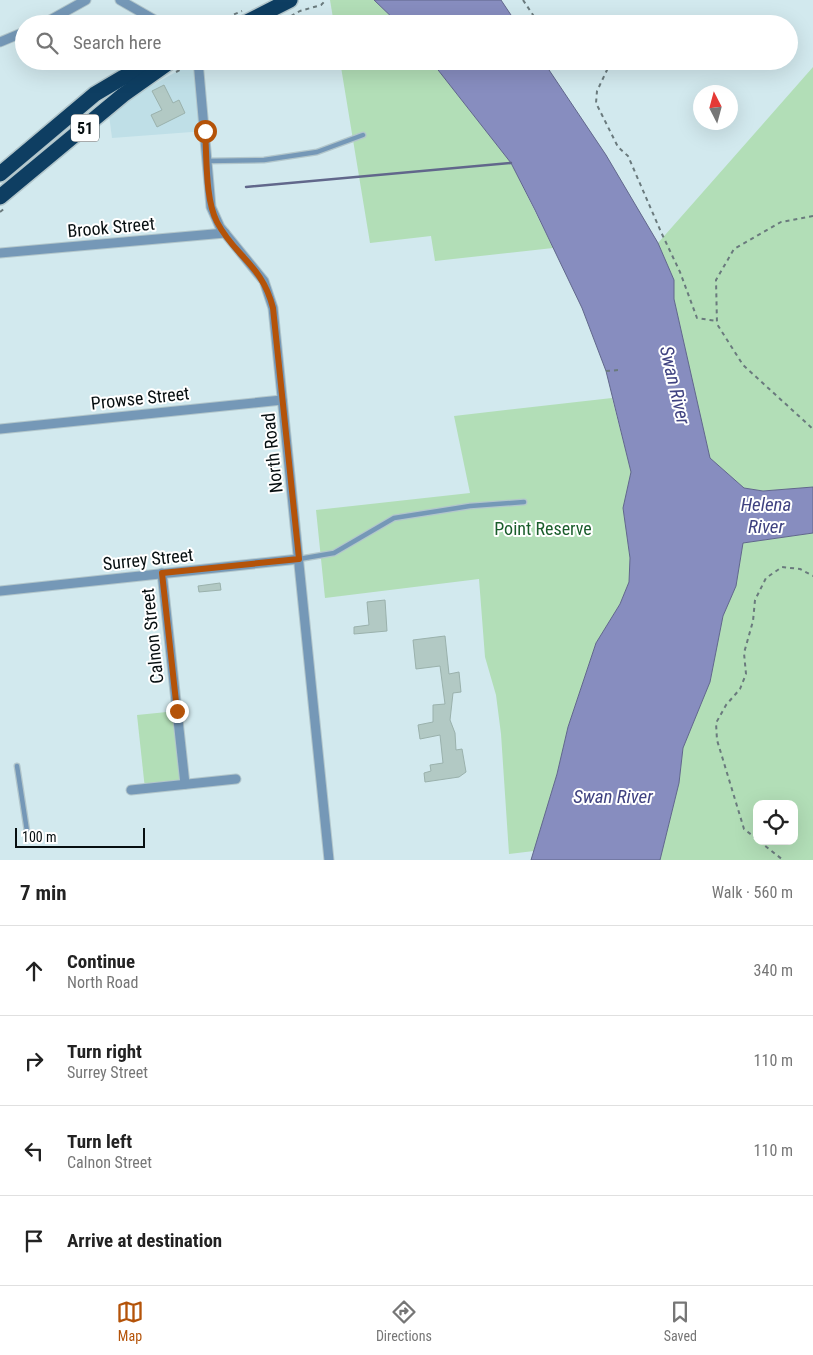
<!DOCTYPE html>
<meta charset="utf-8">
<style>
body{margin:0;font-family:"Roboto Condensed",sans-serif;background:#f2f2f2;color:#222}
.controls{position:absolute;right:15px;bottom:15px;display:grid;overflow:hidden;border-radius:10px;box-shadow:0 5px 20px #0002}
.controls button{width:45px;height:45px;display:grid;place-items:center;padding:0;border:0;border-bottom:1px solid #e0e0e0;background:#fff;color:#222;font:25px sans-serif}
.compass{position:absolute;left:693px;top:85px;width:45px;height:45px;border-radius:50%;background:#fff;box-shadow:0 5px 20px #0002;rotate:354deg}
.scale{position:absolute;left:15px;bottom:12px;width:130px;box-sizing:border-box;padding-left:5px;border:2px solid #070f11;border-top:0;font-size:14px;line-height:18px;white-space:nowrap;color:#070f11;-webkit-text-stroke:4px #fff;paint-order:stroke}
.stop{position:absolute;width:15px;height:15px;margin:-11px;border:4px solid #b45309;border-radius:50%;background:#fff}
.stop.end{background:#b45309;border-color:#fff;box-shadow:0 1px 5px #0008}
.list{margin:0;padding:0;list-style:none}
h2{display:flex;justify-content:space-between;align-items:center;height:65px;margin:0;padding:0 20px;font-size:21px}
h2 small{font-size:16px;font-weight:400;color:#767676}
.list li{display:grid;grid-template-columns:32px 1fr auto;gap:15px;align-items:center;box-sizing:border-box;height:90px;padding:0 20px;border-top:1px solid #e0e0e0}
.list b{display:block;font-size:19px;white-space:nowrap}
.list p{margin:0;font-size:16px;white-space:nowrap;color:#767676}
.list em{font-size:16px;font-style:normal;color:#767676}
.icon{flex:none;width:28px;height:28px;fill:none;stroke:currentColor;stroke-width:2;stroke-linecap:round;stroke-linejoin:round}
.map{position:relative;flex:none;width:813px;height:860px;overflow:hidden}
.search{position:absolute;background:#fff;box-shadow:0 5px 20px #0002;left:15px;right:15px;top:15px;height:55px;display:flex;align-items:center;gap:12px;box-sizing:border-box;padding:0 18px;border-radius:28px;color:#767676;font-size:19px}
.sheet{height:425px;background:#fff}
nav{display:flex;justify-content:space-around;align-items:center;box-sizing:border-box;height:70px;border-top:1px solid #e0e0e0;background:#fff;font-size:14px;color:#767676}
nav a{display:grid;justify-items:center;gap:2px}
nav .on{color:#b45309}
.map>svg:first-child{display:block}
.built{fill:#bfdfe7}
.green{fill:#b2deb7;fill-rule:evenodd}
.water{fill:#878dbf;stroke:#61678b}
.lines{fill:none;stroke-linecap:round;stroke-linejoin:round}
.stream{stroke:#61678b;stroke-width:2.5}
.building{fill:#b2c9c4;stroke:#9ab1ac}
.lane-casing{stroke:#b2c6cb;stroke-width:7}
.street-casing{stroke:#b2c6cb;stroke-width:11}
.highway-casing{stroke:#b2c6cb;stroke-width:18}
.path{stroke:#6a7a7d;stroke-width:2;stroke-dasharray:4 4;stroke-linecap:butt}
.lane{stroke:#7598b7;stroke-width:4.5}
.street{stroke:#7598b7;stroke-width:9}
.highway{stroke:#0e3e62;stroke-width:15}
.route{stroke:#b45309;stroke-width:6}
.labels{text-anchor:middle;dominant-baseline:central;stroke-width:4;stroke-linejoin:round;paint-order:stroke}
.shield{fill:#fff;stroke:#515758;stroke-width:1}
.shield-label{font-size:16px;font-weight:bold;fill:#070f11}
.street-label{font-size:18px;fill:#070f11;stroke:#fff}
.park-label{font-size:18px;fill:#1a5d2b;stroke:#fff}
.water-label{font-size:19px;font-style:italic;fill:#3f4281;stroke:#fff}
</style>
<div class="map">
<svg width="813" height="860" viewBox="0 0 813 860">
<rect width="100%" height="100%" fill="#d2e9ee"/>
<!-- built -->
<path class="built" d="M196 61 205 131 112 138 109 115 129 98Z"/>
<!-- green -->
<g class="green">
<path d="M330 0H374L399 24H334Z"/>
<path d="M340 61H431L511 163 553 248 435 261 431 236 370 243Z"/>
<path d="M813 67V487L763 491 744 488 710 458 674 299V280L658 243Z"/>
<path d="M612 398 631 472 623 508 630 558 629 582 620 604 596 643 568 727 557 774 534 851 509 854 501 734 496 695 485 657 479 579 325 598 316 510 470 493 454 416Z"/>
<path d="M813 533V860H660L679 783 683 748 710 682 723 616 736 586 743 543ZM757 804H794V841H757Z"/>
<path d="M177 711 185 784 145 789 137 715Z"/>
</g>
<!-- water -->
<g class="water">
<path d="M374 0H501L517 24H399Z"/>
<path d="M431 61H543L606 155 658 243 674 280V299L710 458 744 488 763 491 813 487V533L743 543 736 586 723 616 710 682 683 748 679 783 660 860H531L557 774 568 727 596 643 620 604 629 582 630 558 623 508 631 472 606 371 582 308 535 210 511 163Z"/>
</g>
<g class="lines">
<!-- stream -->
<path class="stream" d="M246 187 511 163"/>
</g>
<!-- building -->
<g class="building">
<path d="M164 85 173 103 179 100 185 113 157 127 151 115 162 110 152 91Z"/>
<path d="M220 583 221 590 199 592 198 586Z"/>
<path d="M385 600 387 631 354 634V627L369 625 367 602Z"/>
<path d="M445 636 449 674 459 672 461 692 453 693 450 720 455 733 456 750 462 749 466 772 459 777 425 782 424 773 431 771 430 765 443 763 440 735 420 739 418 725 433 722V705L445 704 440 666 416 669 413 640Z"/>
</g>
<g class="lines">
<!-- lane casing -->
<g class="lane-casing">
<g id="lane">
<path d="M207 161 264 160 317 152 363 135"/>
<path d="M299 559 334 553 394 518 470 506 524 502"/>
<path d="M17 766 27 831"/>
</g>
</g>
<!-- street casing -->
<g class="street-casing">
<g id="street">
<path d="M120 0 160 23"/>
<path d="M43 24 86 0"/>
<path d="M0 42 24 32"/>
<path d="M198 61 211 207 220 227 264 281 273 308 329 860"/>
<path d="M0 253 225 233"/>
<path d="M0 429 282 400"/>
<path d="M162 573 185 784"/>
<path d="M0 591 299 559"/>
<path d="M131 790 236 779"/>
</g>
</g>
<!-- highway casing -->
<g class="highway-casing">
<g id="highway">
<path d="M243 24 290 0"/>
<path d="M0 174 95 94 122 78 159 62"/>
<path d="M0 197 123 95 171 61"/>
</g>
</g>
<!-- path -->
<g class="path">
<path d="M523 0 539 24"/>
<path d="M212 24 242 11"/>
<path d="M277 24 300 11 321 5 326 0"/>
<path d="M609 61 607 70 597 91 596 103 618 147 628 156 661 232 680 272 697 318 716 321"/>
<path d="M176 72 190 65"/>
<path d="M0 212 5 208"/>
<path d="M813 216 781 222 734 249 716 280 717 324 743 365 813 429"/>
<path d="M606 371 619 370"/>
<path d="M757 839 744 829 717 740 716 723 726 705 740 689 746 674 744 653 753 621 755 600 766 578 782 567 800 569 813 576"/>
<path d="M759 841 783 860"/>
</g>
<!-- lane -->
<use href="#lane" class="lane"/>
<!-- street -->
<use href="#street" class="street"/>
<!-- highway -->
<use href="#highway" class="highway"/>
</g>
<g class="lines">
<!-- route -->
<path class="route" d="M177 711 162 573 299 559 273 308C262 264 235 257 217 222 205 199 207 157 205 131"/>
</g>
<g class="labels">
<!-- shield labels -->
<rect class="shield" x="71" y="114.5" width="28" height="27" rx="4"/>
<g class="shield-label">
<text x="85" y="128">51</text>
</g>
<!-- street labels -->
<g class="street-label">
<text transform="translate(111 227) rotate(-5)">Brook Street</text>
<text transform="translate(140 398) rotate(-6)">Prowse Street</text>
<text transform="translate(272 453) rotate(-96)">North Road</text>
<text transform="translate(148 559) rotate(-6)">Surrey Street</text>
<text transform="translate(152 636) rotate(-96)">Calnon Street</text>
</g>
<!-- park labels -->
<g class="park-label">
<text x="543" y="528">Point Reserve</text>
</g>
<!-- water labels -->
<g class="water-label">
<text transform="translate(675 385) rotate(77)">Swan River</text>
<text x="766" y="504">Helena<tspan x="766" dy="22">River</tspan></text>
<text x="613" y="796">Swan River</text>
</g>
</g>
</svg>
<div class="controls">
<button><svg class="icon" aria-label="locate" viewBox="0 0 24 24"><circle cx="12" cy="12" r="6"/><path d="M12 2v4M12 18v4M2 12h4M18 12h4"/></svg></button>
</div>
<svg class="compass" viewBox="-18 -18 36 36"><path d="M0-13l5 13h-10z" fill="#e53935"/><path d="M0 13l5-13h-10z" fill="#767676"/></svg>
<div class="scale">100 m</div>
<div class="stop" style="left:205px;top:131px"></div>
<div class="stop end" style="left:177px;top:711px"></div>
<div class="search"><svg class="icon" aria-label="search" viewBox="0 0 24 24"><circle cx="10" cy="10" r="6"/><path d="M15 15l6 6"/></svg>Search here</div>
</div>
<section class="sheet">
<h2>7 min<small>Walk · 560 m</small></h2>
<ul class="list">
<li><svg class="icon" aria-label="ahead" viewBox="0 0 24 24"><path d="M12 20V5M6 11l6-6 6 6"/></svg><div><b>Continue</b><p>North Road</p></div><em>340 m</em></li>
<li><svg class="icon" aria-label="right" viewBox="0 0 24 24"><path d="M7 20v-9h11M14 6l5 5-5 5"/></svg><div><b>Turn right</b><p>Surrey Street</p></div><em>110 m</em></li>
<li><svg class="icon" aria-label="left" viewBox="0 0 24 24"><path d="M17 20v-9H6M10 6l-5 5 5 5"/></svg><div><b>Turn left</b><p>Calnon Street</p></div><em>110 m</em></li>
<li><svg class="icon" aria-label="arrive" viewBox="0 0 24 24"><path d="M6 21V4h12l-3 4 3 4H6"/></svg><div><b>Arrive at destination</b></div></li>
</ul>
</section>
<nav>
<a class="on"><svg class="icon" aria-label="map" viewBox="0 0 24 24"><path d="M3 6l6-2 6 2 6-2v14l-6 2-6-2-6 2zM9 4v14M15 6v14"/></svg>Map</a>
<a><svg class="icon" aria-label="directions" viewBox="0 0 24 24"><path d="M12 3l9 9-9 9-9-9zM9 14v-3h6M13 9l2 2-2 2"/></svg>Directions</a>
<a><svg class="icon" aria-label="saved" viewBox="0 0 24 24"><path d="M7 4h10v16l-5-4-5 4z"/></svg>Saved</a>
</nav>
